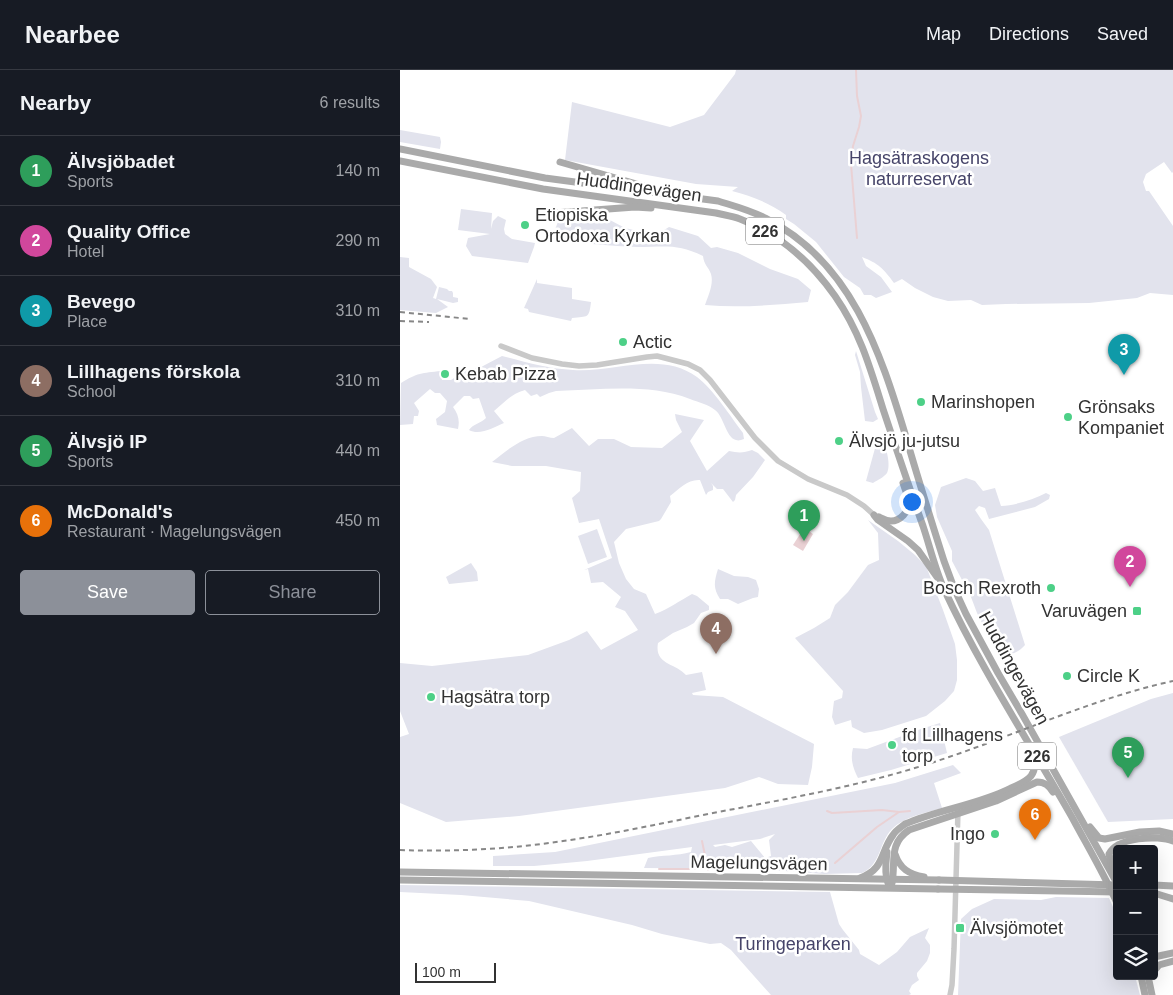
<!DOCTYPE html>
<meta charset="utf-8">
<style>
body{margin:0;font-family:Arial,sans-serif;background:#242831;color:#f1f3f6}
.controls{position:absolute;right:15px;bottom:15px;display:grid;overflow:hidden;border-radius:5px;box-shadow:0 5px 20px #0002}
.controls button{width:45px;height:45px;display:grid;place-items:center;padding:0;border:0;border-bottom:1px solid #363941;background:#171b24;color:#f1f3f6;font:25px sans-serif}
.scale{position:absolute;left:15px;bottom:12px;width:81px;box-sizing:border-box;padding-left:5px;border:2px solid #323232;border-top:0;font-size:14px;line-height:18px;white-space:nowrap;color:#323232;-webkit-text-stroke:4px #fff;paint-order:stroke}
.you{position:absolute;left:511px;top:431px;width:18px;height:18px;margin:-12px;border:4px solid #fff;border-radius:50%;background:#1a73e8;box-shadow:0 0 0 8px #1a73e833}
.badge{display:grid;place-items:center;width:32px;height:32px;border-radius:50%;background:#8c9099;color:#fff;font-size:16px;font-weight:700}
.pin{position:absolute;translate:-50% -41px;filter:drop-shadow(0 1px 2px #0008)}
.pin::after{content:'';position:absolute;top:26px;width:18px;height:15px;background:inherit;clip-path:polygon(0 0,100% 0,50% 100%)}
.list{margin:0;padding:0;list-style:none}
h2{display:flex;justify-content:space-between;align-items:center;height:65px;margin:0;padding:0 20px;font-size:21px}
h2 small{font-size:16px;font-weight:400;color:#9ea1a6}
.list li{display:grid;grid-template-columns:32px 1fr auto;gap:15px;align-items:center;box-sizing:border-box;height:70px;padding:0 20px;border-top:1px solid #363941}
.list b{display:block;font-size:19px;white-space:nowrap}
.list p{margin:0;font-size:16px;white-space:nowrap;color:#9ea1a6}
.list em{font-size:16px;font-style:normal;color:#9ea1a6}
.actions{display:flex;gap:10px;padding:15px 20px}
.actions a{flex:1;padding:11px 0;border:1px solid #8c9099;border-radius:5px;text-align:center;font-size:18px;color:#8c9099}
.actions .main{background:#8c9099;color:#fff}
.icon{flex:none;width:28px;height:28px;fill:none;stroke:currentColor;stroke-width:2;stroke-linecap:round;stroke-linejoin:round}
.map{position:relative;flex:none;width:773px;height:925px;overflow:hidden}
header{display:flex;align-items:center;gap:30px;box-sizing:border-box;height:70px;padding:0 25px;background:#171b24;border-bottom:1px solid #363941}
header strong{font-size:24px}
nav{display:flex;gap:28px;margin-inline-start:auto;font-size:18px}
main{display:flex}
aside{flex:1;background:#171b24}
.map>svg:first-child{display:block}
.green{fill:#e2e3ed;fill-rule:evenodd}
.water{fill:#ead1d4}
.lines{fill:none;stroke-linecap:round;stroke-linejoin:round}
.stream{stroke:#ead1d4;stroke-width:2}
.minor{stroke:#c9c9c9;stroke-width:5.5}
.major{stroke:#aaa;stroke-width:7}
.rail{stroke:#878787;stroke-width:2;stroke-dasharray:5 4;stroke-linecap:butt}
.major-bridge{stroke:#aaa;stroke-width:7}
.poi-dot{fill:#4dd087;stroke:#fff;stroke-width:2}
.labels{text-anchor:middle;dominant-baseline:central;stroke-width:5;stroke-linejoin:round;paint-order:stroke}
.shield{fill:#fff;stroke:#707070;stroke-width:1}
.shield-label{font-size:16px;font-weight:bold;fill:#323232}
.park-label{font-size:18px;fill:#464469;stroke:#fff}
.street-label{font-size:18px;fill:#323232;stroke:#fff}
.poi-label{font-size:18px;fill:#323232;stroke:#fff;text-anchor:start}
</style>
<header>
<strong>Nearbee</strong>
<nav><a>Map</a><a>Directions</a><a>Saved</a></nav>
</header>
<main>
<aside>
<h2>Nearby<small>6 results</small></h2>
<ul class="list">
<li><span class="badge" style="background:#2e9e5b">1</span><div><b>Älvsjöbadet</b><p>Sports</p></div><em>140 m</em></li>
<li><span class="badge" style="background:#d1479c">2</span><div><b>Quality Office</b><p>Hotel</p></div><em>290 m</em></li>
<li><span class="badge" style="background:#0f9aa8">3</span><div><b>Bevego</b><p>Place</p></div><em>310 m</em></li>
<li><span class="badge" style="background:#8d6e63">4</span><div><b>Lillhagens förskola</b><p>School</p></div><em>310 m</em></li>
<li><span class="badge" style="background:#2e9e5b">5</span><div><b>Älvsjö IP</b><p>Sports</p></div><em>440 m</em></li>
<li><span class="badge" style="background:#e8710a">6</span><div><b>McDonald's</b><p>Restaurant · Magelungsvägen</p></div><em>450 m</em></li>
</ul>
<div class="actions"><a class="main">Save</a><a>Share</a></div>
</aside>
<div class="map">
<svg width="773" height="925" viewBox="0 0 773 925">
<rect width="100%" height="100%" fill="#fff"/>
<!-- green -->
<g class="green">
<path d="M336 0H773V102L772 103 764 92 746 104 743 112 746 121H749L773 156V225L750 223 737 228 689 233 606 234 582 235 571 230 548 231 533 227 515 218 502 209 494 213C484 199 478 193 462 187L466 196 481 207 492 222 476 228 471 225H464L460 218 444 207 416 172 394 154 386 149V145C370 133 351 126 332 121L338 117 296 114 165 90 172 32 270 57 304 45 335 4Z"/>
<path d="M0 60 40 67 41 72 40 79 0 72Z"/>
<path d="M61 139 92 143 91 159 93 151 98 146 106 150 104 159 105 164 112 169 135 173 134 177 128 193 72 186 66 176 68 168 90 164 58 160Z"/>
<path d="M159 149H208L225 158 246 163 261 162 269 157 298 166 311 178 317 177 338 183 370 199 398 209 411 220 408 232C374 235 339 238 305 235 308 226 314 214 311 204 308 196 304 195 303 186 277 173 264 177 237 177 211 176 185 173 159 171L153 165Z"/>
<path d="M0 187 9 188V197L31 209 37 217 33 228 36 229 39 217 47 219 49 221H52L53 223V227L58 228V232L53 233 37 229 48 237 36 243 0 240Z"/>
<path d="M137 209V213L172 218V229L191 232C189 249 188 246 172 248L171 251 129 242 128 239 124 238Z"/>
<path d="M456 281 475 342 478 349 473 352 465 351 461 317 460 302 455 285Z"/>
<path d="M102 286C125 292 149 299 173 300 214 303 260 280 297 307 313 319 331 347 343 363L344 369C326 377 326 348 315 340 309 335 298 332 290 329 248 313 201 320 156 321L149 323 140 327 137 324 131 326 125 320C111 324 106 331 94 341L104 353C94 357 80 366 69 360 73 354 81 353 86 348L79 328 73 329 70 326H64L53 337C58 344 60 350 58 359L37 355 36 349 45 342 47 331 40 323H35L30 319 14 333 19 341 18 346H14L13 354 0 355 1 313C17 303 22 303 41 301L42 310H51L67 300 83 296Z"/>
<path d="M275 344 304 350 290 371 307 401 329 381C338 383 344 383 352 380L358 383 365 390 353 407 336 425 335 430 333 432 323 419H317L311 413 313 416V420L308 422 306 425 300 410C288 409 279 419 270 426L271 432 261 449 259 451 226 459 214 472 219 493 226 509 234 519 246 524 255 544C269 539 279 531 292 524L297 526 309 536V540L301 543 294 553 287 557 273 563 258 573C254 595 276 593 286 605L302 602 306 620 292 623 293 625 323 627 414 674 412 697 408 715 378 714 359 707 325 718 119 746 46 752 0 733V667L9 664 0 641V593L32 596 128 585 169 570 187 561 201 580 238 560 225 541 215 537 221 527 203 512 191 513 188 499 184 500 212 488 199 449 179 453 172 428 180 421 181 402 146 396H112L92 392C106 381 123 366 142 366 145 366 150 368 154 368L172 358 189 376 198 369H214L231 377 262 378 282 362 276 350Z"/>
<path d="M477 371H481C487 376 491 396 487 403 484 407 478 410 473 413L466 411Z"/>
<path d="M566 408 575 411 583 421 595 418 601 436C616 435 633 430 646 423L650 425 649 429 635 437 589 449 585 438 579 436 575 440 581 449 589 460 625 575C619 582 613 584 603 586L595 579 577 543 571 527 552 491V481L537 447 535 435 541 417Z"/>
<path d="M468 450 498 471 515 485 526 496 543 540 555 574 557 590V610L554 621 545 631 526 646 482 660 464 663 452 657 451 650 435 655 432 647 434 631 442 628 443 621 395 568 414 558 430 548 435 535 448 522 468 495 479 490 478 463Z"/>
<path d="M197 459 207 487 188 494 178 466Z"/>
<path d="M71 493 77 502 78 511 49 514 46 507Z"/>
<path d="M318 499 334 506 348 507 356 510 359 519 358 527 353 528 338 534 328 529H320C313 518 314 512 318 499Z"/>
<path d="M773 623V749L708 752 659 667 751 629Z"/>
<path d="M540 653 547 683 491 700 458 708C453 698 450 689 453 678L467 679 521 659Z"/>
<path d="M553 695 561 703 534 713 542 738C526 743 505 746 492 759 479 772 481 795 462 803L424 804 358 799 244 798 248 788C262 785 277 786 291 782L292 777 187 791 134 796H93V786L155 782 495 713ZM375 764 369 770 371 786 365 788 351 771 332 777 325 775 315 777 313 775 360 769Z"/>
<path d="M0 815 430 822 439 854 443 860 459 880 460 884 479 895 497 882 510 867 529 858 525 868 530 875V883L527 891 517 903V906L519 910 512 915 509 921 511 924 509 925H371L331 880 321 873 310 874 262 864 232 855 129 831 61 825 0 822Z"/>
<path d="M656 827 709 828 717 846V906H735L740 925H558L561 849 572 839 594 829 641 830Z"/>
</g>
<!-- water -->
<path class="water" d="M404 458 413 464 403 481 393 475Z"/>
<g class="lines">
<!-- stream -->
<g class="stream">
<path d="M456 0 457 26 461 46 459 57 453 76 451 94 457 168"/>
<path d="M427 741 432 743 482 740 499 742"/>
<path d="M302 771 308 800"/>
<path d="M435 793 477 757 499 742 510 741"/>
<path d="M259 799H358L422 796"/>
</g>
<!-- minor -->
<g class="minor">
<path d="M101 276 132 288 162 294 179 296 197 295 247 287 257 286 288 294 300 300 310 310 355 368 378 391 408 409 447 425 464 436 474 445"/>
<path d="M550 925 552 915 554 879 558 740"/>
</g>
<!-- major -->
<g class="major">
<path d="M0 79 145 108 318 131C334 136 350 140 365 148 451 191 480 281 506 367 518 409 531 450 544 491L554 518 566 544 598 603 622 644 717 813"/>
<path d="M0 91 143 119 316 143C324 145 332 146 340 149 379 164 411 192 435 226 460 262 470 297 483 339 496 378 509 417 523 456 530 477 535 499 544 519 581 599 630 673 673 749 688 777 704 804 717 833"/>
<path d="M160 92 254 119"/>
<path d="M154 143 235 137 251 138"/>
<path d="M474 445 478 450 508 471 518 480 537 507"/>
<path d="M479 447C483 449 486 451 491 451 500 451 509 442 509 432 508 426 505 419 503 413"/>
<path d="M690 757 699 768 705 769 740 762 759 761 773 764"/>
<path d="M487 782C486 791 484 804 488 813"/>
<path d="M495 784C500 799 509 804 524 807"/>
<path d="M712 797 709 784C717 767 758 765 773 771"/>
<path d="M0 802 539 810"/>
<path d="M460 808C485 799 480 782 493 765 496 760 500 758 505 754 539 739 578 735 611 718 618 715 626 712 631 706 636 699 635 691 631 684"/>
<path d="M0 810 538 819"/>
<path d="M492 813C496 792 488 774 509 760L596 731 637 712C645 712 649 716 653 722"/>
<path d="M754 815 773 816"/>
<path d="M754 823 773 829"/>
<path d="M754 887 773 883"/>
<path d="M754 901 759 895 773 891"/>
<path d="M741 906 745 925"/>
<path d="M748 906 752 925"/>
</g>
<!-- rail -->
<g class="rail">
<path d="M0 242 70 249"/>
<path d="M0 251 29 252"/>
<path d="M0 780C54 782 110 779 163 771 214 764 263 753 313 743 386 729 460 716 531 693 612 667 690 629 773 611"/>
</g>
<!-- major-bridge -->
<g class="major-bridge">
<path d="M539 810 717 815"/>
<path d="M538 819 717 822"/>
</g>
</g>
<!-- markers -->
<g class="poi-dot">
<circle cx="125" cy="155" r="5"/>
<circle cx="223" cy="272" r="5"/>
<circle cx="45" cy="304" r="5"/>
<circle cx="521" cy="332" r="5"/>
<circle cx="668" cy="347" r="5"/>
<circle cx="439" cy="371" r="5"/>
<circle cx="651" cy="518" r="5"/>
<rect x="732" y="536" width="10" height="10" rx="2.5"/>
<circle cx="667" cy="606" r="5"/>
<circle cx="31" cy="627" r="5"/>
<circle cx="492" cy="675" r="5"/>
<circle cx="595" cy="764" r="5"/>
<rect x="555" y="853" width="10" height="10" rx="2.5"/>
</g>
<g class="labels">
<!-- shield labels -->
<g class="shield">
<rect x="346" y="147.5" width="38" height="27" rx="4"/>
<rect x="618" y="672.5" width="38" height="27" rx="4"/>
</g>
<g class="shield-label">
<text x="365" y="161">226</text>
<text x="637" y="686">226</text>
</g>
<!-- park labels -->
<g class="park-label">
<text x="519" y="88">Hagsätraskogens<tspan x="519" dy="21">naturreservat</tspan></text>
<text x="393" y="874">Turingeparken</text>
</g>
<!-- street labels -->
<g class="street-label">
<text transform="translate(239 117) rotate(8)">Huddingevägen</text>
<text transform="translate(614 598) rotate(61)">Huddingevägen</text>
<text transform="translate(359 793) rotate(1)">Magelungsvägen</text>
</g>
<!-- poi labels -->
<g class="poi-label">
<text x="135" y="145">Etiopiska<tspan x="135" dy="21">Ortodoxa Kyrkan</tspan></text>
<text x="233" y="272">Actic</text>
<text x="55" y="304">Kebab Pizza</text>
<text x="531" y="332">Marinshopen</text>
<text x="678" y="337">Grönsaks<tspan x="678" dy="21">Kompaniet</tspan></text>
<text x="449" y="371">Älvsjö ju-jutsu</text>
<text x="641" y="518" text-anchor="end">Bosch Rexroth</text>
<text x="727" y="541" text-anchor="end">Varuvägen</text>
<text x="677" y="606">Circle K</text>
<text x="41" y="627">Hagsätra torp</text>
<text x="502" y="665">fd Lillhagens<tspan x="502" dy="21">torp</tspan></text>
<text x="585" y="764" text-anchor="end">Ingo</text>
<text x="570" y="858">Älvsjömotet</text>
</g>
</g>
</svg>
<div class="controls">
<button>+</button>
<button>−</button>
<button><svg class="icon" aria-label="layers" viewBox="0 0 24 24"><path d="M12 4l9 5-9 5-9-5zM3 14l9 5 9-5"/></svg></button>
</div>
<div class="scale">100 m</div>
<div class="you"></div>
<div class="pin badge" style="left:404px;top:471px;background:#2e9e5b">1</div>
<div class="pin badge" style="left:730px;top:517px;background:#d1479c">2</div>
<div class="pin badge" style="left:724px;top:305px;background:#0f9aa8">3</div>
<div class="pin badge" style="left:316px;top:584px;background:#8d6e63">4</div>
<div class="pin badge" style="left:728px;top:708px;background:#2e9e5b">5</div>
<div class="pin badge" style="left:635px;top:770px;background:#e8710a">6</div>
</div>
</main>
